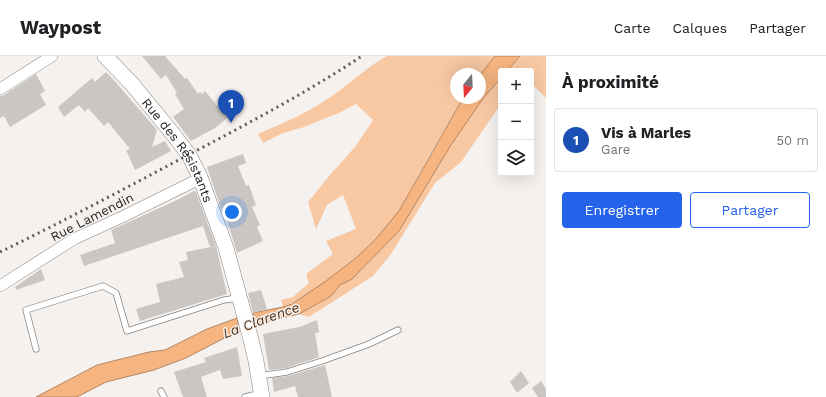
<!DOCTYPE html>
<html lang="fr">
<meta charset="utf-8">
<style>
body{margin:0;font-family:"Work Sans",sans-serif;background:#f6f6f6;color:#202124}
.controls{position:absolute;right:12px;top:12px;display:grid;overflow:hidden;border-radius:4px;box-shadow:0 4px 16px #0002}
.controls button{width:36px;height:36px;display:grid;place-items:center;padding:0;border:0;border-bottom:1px solid #e0e0e0;background:#fff;color:#202124;font:20px sans-serif}
.compass{position:absolute;left:450px;top:12px;width:36px;height:36px;border-radius:50%;background:#fff;box-shadow:0 4px 16px #0002;rotate:198deg}
.you{position:absolute;left:232px;top:156px;width:14px;height:14px;margin:-10px;border:3px solid #fff;border-radius:50%;background:#1a73e8;box-shadow:0 0 0 6px #1a73e833}
.badge{display:grid;place-items:center;width:26px;height:26px;border-radius:50%;background:#2563eb;color:#fff;font-size:13px;font-weight:700}
.pin{position:absolute;translate:-50% -33px;filter:drop-shadow(0 1px 2px #0008)}
.pin::after{content:'';position:absolute;top:21px;width:14px;height:12px;background:inherit;clip-path:polygon(0 0,100% 0,50% 100%)}
.list{margin:0;padding:0;list-style:none}
h2{display:flex;justify-content:space-between;align-items:center;height:52px;margin:0;padding:0 16px;font-size:17px}
h2 small{font-size:13px;font-weight:400;color:#757577}
.list li{display:grid;grid-template-columns:26px 1fr auto;gap:12px;align-items:center;box-sizing:border-box;height:64px;margin:0 8px 8px;padding:0 8px;border:1px solid #e0e0e0;border-radius:4px}
.list b{display:block;font-size:15px;white-space:nowrap}
.list p{margin:0;font-size:13px;white-space:nowrap;color:#757577}
.list em{font-size:13px;font-style:normal;color:#757577}
.actions{display:flex;gap:8px;padding:12px 16px}
.actions a{flex:1;padding:9px 0;border:1px solid #2563eb;border-radius:4px;text-align:center;font-size:14px;color:#2563eb}
.actions .main{background:#2563eb;color:#fff}
.icon{flex:none;width:22px;height:22px;fill:none;stroke:currentColor;stroke-width:2;stroke-linecap:round;stroke-linejoin:round}
.map{position:relative;flex:none;width:546px;height:341px;overflow:hidden}
header{display:flex;align-items:center;gap:24px;box-sizing:border-box;height:56px;padding:0 20px;background:#fff;border-bottom:1px solid #e0e0e0}
header strong{font-size:19px}
nav{display:flex;gap:22px;margin-inline-start:auto;font-size:14px}
main{display:flex}
aside{flex:1;background:#fff}
.map>svg:first-child{display:block}
.green{fill:#f8c8a3}
.water{fill:#f5b480;stroke:#b48662}
.building{fill:#cac6c3}
.lines{fill:none;stroke-linecap:round;stroke-linejoin:round}
.lane-casing{stroke:#85817e;stroke-width:7}
.street-casing{stroke:#85817e;stroke-width:12}
.secondary-casing{stroke:#85817e;stroke-width:16}
.lane{stroke:#fff;stroke-width:5.5}
.street{stroke:#fff;stroke-width:11}
.secondary{stroke:#fff;stroke-width:15}
.rail{stroke:#5e5c5a;stroke-width:3;stroke-dasharray:2 4;stroke-linecap:butt}
.labels{text-anchor:middle;dominant-baseline:central;stroke-width:3;stroke-linejoin:round;paint-order:stroke}
.street-label{font-size:13px;fill:#1e1c1b;stroke:#f5f1ee}
.water-label{font-size:14px;font-style:italic;fill:#513115;stroke:#f5f1ee}
</style>
<header>
<strong>Waypost</strong>
<nav><a>Carte</a><a>Calques</a><a>Partager</a></nav>
</header>
<main>
<div class="map">
<svg width="546" height="341" viewBox="0 0 546 341">
<rect width="100%" height="100%" fill="#f5f1ee"/>
<!-- green -->
<g class="green">
<path d="M387 0H495L480 19 456 18V42H463C447 69 431 96 416 124 410 134 405 146 399 156 375 190 321 236 283 251L281 244 293 241 309 227 306 218 333 198 326 185 356 173 343 139 327 149 316 173 308 146 330 119 355 91 373 64 356 48 341 56 304 71 283 77 263 87 258 78C284 67 309 56 332 40 351 27 367 11 387 0Z"/>
<path d="M520 0H546V42L531 27V15H507Z"/>
<path d="M501 22V48L461 106 435 127 391 198 373 220 309 261 299 258 331 240 340 229 352 223 399 175 451 89 484 41Z"/>
</g>
<!-- water -->
<g class="water">
<path d="M495 0H520L507 15H501V22L484 41 451 89 399 175 352 223 340 229 331 240 299 258 257 268 253 257 283 251 292 248 326 225 356 202 375 184 399 155 463 42H480V19Z"/>
<path d="M237 262 240 276 232 278 186 302 154 314 106 326 77 341H36L97 309 149 296 165 294 207 273Z"/>
</g>
<!-- building -->
<g class="building">
<path d="M142 0H165L185 23 187 22 198 38 200 36 202 38 205 35 220 53 231 44 238 53 215 72 191 85 173 61 184 53 175 38 177 37 166 19 161 23Z"/>
<path d="M106 16 112 22 157 74 152 91 165 85 171 95 135 114 126 94 130 93 108 66 104 70 88 52 85 56 79 49 64 61 58 51 92 22 95 26Z"/>
<path d="M36 18 45 35 40 38 46 49 10 71 4 60 0 62V40L4 39Z"/>
<path d="M243 98 246 107 238 110 246 130 249 129 256 149 252 151 260 169 257 171 263 185 237 197 226 161H224L207 111Z"/>
<path d="M194 135 196 136 216 190 210 191 203 170 84 210 80 199 115 187 111 174 177 144Z"/>
<path d="M216 190 227 238 140 265 136 253 160 246 156 228 184 221 179 206 188 204 186 196Z"/>
<path d="M41 213 45 224 16 234 15 231Z"/>
<path d="M261 234 267 253 253 257 248 237Z"/>
<path d="M317 264 319 276 315 277 319 301 286 312 269 314 263 278 299 271Z"/>
<path d="M237 291 242 320 223 323 220 314 201 321 207 341H183L174 316 206 306 204 302Z"/>
<path d="M325 309 332 341H298L295 330 274 336 272 322 288 320Z"/>
<path d="M521 315 529 327 517 337 510 326Z"/>
<path d="M541 325 546 333V341H538L532 332Z"/>
</g>
<g class="lines">
<!-- lane casing -->
<g class="lane-casing">
<g id="lane">
<path d="M36 293 26 254 103 230 116 237 127 275 224 244 238 242"/>
<path d="M259 320 287 316 322 305 369 288 398 274"/>
<path d="M161 335 164 341"/>
<path d="M245 341 261 337"/>
</g>
</g>
<!-- street casing -->
<g class="street-casing">
<g id="street">
<path d="M0 33 52 0"/>
<path d="M0 230 74 183 124 160 195 125 200 121"/>
</g>
</g>
<!-- secondary casing -->
<g class="secondary-casing">
<g id="secondary">
<path id="s1" d="M105 0 132 28 173 78 189 99 200 121 226 192 250 280 256 305 262 341"/>
</g>
</g>
<!-- lane -->
<use href="#lane" class="lane"/>
<!-- street -->
<use href="#street" class="street"/>
<!-- secondary -->
<use href="#secondary" class="secondary"/>
<!-- rail -->
<path class="rail" d="M0 196C64 165 126 132 188 99 247 68 306 37 362 0"/>
</g>
<g class="labels">
<!-- street labels -->
<g class="street-label">
<text stroke="none"><textPath href="#s1" startOffset="120">Rue des Résistants</textPath></text>
<text transform="translate(92 161) rotate(-27)">Rue Lamendin</text>
</g>
<!-- water labels -->
<g class="water-label">
<text transform="translate(261 264) rotate(-20)">La Clarence</text>
</g>
</g>
</svg>
<div class="controls">
<button>+</button>
<button>−</button>
<button><svg class="icon" aria-label="layers" viewBox="0 0 24 24"><path d="M12 4l9 5-9 5-9-5zM3 14l9 5 9-5"/></svg></button>
</div>
<svg class="compass" viewBox="-18 -18 36 36"><path d="M0-13l5 13h-10z" fill="#e53935"/><path d="M0 13l5-13h-10z" fill="#757577"/></svg>
<div class="you"></div>
<div class="pin badge" style="left:231px;top:67px;background:#1a4fb4">1</div>
</div>
<aside>
<h2>À proximité<small></small></h2>
<ul class="list">
<li><span class="badge" style="background:#1a4fb4">1</span><div><b>Vis à Marles</b><p>Gare</p></div><em>50 m</em></li>
</ul>
<div class="actions"><a class="main">Enregistrer</a><a>Partager</a></div>
</aside>
</main>
